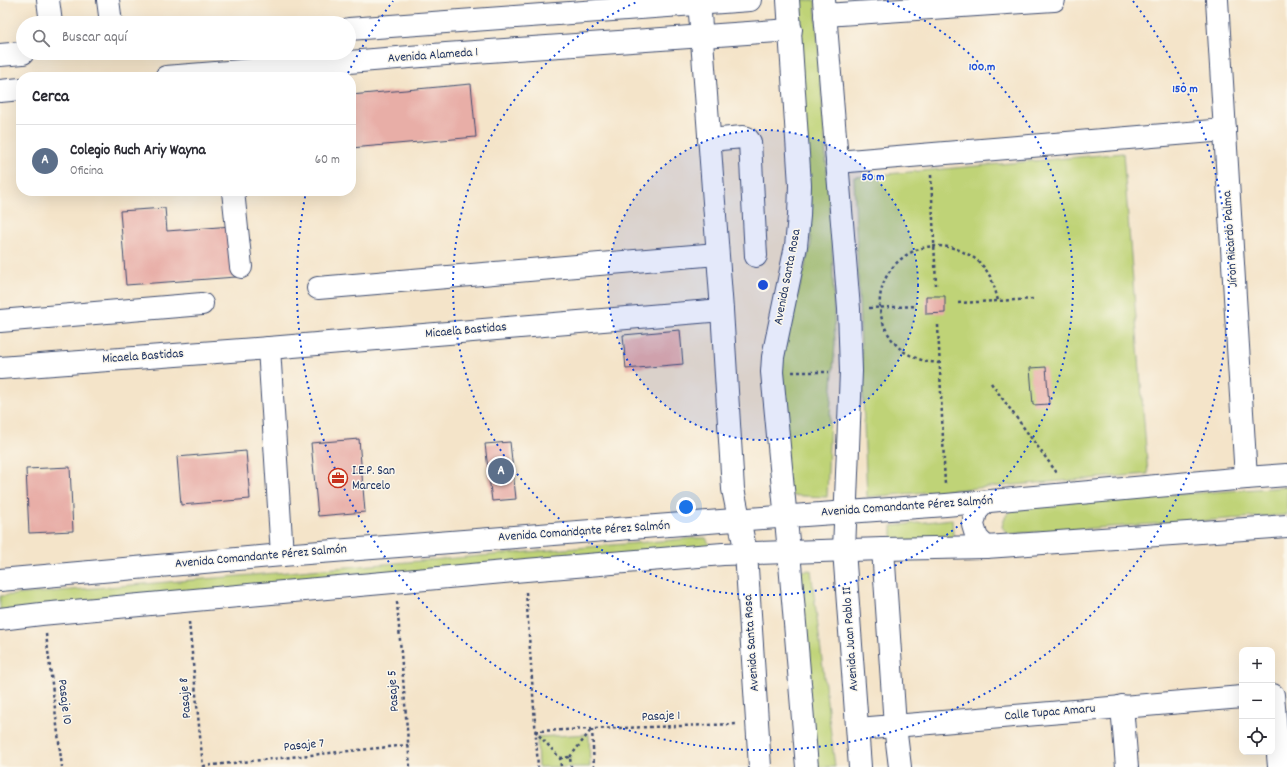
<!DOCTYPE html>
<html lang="es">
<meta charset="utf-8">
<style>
body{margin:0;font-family:Dekko,sans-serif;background:#f2f2f3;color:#2b2b33}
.controls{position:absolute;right:12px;bottom:12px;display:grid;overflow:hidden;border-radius:8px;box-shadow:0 4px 16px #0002}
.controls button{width:36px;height:36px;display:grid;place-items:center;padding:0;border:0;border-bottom:1px solid #e1e1e2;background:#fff;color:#2b2b33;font:20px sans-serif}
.you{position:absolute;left:686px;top:507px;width:14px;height:14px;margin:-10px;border:3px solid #fff;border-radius:50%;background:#1a73e8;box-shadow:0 0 0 6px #1a73e833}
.badge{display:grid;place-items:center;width:26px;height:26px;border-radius:50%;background:#2563eb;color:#fff;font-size:13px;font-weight:700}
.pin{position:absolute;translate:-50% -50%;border:2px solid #fff;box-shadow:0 1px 4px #0006}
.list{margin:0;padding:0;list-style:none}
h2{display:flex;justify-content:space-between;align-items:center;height:52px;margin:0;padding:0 16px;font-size:17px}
h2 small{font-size:13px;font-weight:400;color:#7c7c81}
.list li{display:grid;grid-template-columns:26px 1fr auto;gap:12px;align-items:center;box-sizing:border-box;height:72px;padding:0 16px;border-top:1px solid #e1e1e2}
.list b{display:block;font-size:15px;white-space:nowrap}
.list p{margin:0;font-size:13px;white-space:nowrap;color:#7c7c81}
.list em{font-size:13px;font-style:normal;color:#7c7c81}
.icon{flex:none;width:22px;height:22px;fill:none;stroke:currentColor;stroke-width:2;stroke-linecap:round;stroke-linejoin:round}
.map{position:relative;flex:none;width:1287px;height:767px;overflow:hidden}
.search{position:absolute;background:#fff;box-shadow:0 4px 16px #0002;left:16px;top:16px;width:340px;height:44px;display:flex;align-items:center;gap:10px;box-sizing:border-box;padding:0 14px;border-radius:22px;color:#7c7c81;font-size:15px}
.panel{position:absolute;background:#fff;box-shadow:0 4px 16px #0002;left:16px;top:72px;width:340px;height:124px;border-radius:16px}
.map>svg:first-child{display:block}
.green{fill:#bfd377;stroke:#6d816a}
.building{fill:#e8aea7}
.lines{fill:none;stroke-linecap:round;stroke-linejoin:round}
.minor-casing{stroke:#3c4a6e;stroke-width:24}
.major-casing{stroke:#3c4a6e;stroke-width:24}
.path{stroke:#3c4a6e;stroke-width:2.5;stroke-dasharray:3 3;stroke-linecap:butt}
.minor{stroke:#fff;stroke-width:22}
.major{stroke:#fff;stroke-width:22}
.ring{fill:none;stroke:#1d4ed8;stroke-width:2;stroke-dasharray:2 4}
.labels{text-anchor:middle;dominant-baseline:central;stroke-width:3;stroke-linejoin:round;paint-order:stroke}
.street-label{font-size:13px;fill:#1b2f5e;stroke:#fbf7ec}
.poi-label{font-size:13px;fill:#1b2f5e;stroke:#fbf7ec;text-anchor:start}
.centre{fill:#1d4ed8;stroke:#fbf7ec;stroke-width:2}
.ring-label{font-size:12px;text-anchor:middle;font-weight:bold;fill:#1d4ed8;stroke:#fbf7ec;stroke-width:3;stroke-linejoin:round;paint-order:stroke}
</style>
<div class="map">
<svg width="1287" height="767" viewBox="0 0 1287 767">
<rect width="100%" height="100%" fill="#fbf7ec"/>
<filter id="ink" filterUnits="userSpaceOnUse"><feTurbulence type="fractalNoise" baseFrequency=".025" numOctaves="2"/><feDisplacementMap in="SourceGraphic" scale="8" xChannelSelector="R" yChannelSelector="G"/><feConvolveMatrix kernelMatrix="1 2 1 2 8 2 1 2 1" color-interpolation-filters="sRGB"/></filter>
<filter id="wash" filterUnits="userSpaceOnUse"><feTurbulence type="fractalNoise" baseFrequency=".012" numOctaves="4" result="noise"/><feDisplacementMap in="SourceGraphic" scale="16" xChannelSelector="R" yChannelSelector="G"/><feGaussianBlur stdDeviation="0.9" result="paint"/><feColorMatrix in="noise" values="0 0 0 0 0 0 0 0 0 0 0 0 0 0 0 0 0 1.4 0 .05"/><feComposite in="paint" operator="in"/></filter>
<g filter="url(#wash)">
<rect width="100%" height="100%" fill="#f4e4c9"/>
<!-- green -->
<g class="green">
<path d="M793 0H815L832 243 835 343 830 415 827 497 782 495 780 362 811 244Z"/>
<path d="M1123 153 1148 474 867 497 854 177Z"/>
<path d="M1287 487V515L1008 534 1002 527C1004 516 1009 510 1019 505Z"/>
<path d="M952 519 954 548 892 546V526Z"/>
<path d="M696 538H706L712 549 0 613V596Z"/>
<path d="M811 570 835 767H808L788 572Z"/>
<path d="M589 734 590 767H538L537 737Z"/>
</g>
<g id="blocks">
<!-- building -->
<g class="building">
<path d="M471 84 476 137 351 148V95Z"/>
<path d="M165 208 167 231 232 226 236 277 126 285 120 211Z"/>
<path d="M926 296H945V313L926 314Z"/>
<path d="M680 330 683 364 626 369 623 335Z"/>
<path d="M1046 367 1049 404 1033 405 1030 368Z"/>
<path d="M359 439 365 512 318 516 311 443Z"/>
<path d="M510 442 516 499 492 501 485 444Z"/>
<path d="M246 451 250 499 181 505 177 457Z"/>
<path d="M70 467 73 531 29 533 26 469Z"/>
</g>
</g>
</g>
<g filter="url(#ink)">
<use href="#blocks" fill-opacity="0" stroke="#3c4a6e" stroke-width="1"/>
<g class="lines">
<!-- minor casing -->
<g class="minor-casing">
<g id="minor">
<path d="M48 0 51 23"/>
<path d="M108 0 111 23"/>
<path d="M699 0 722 310 733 489 746 553 760 767"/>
<path d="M1217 0 1246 478"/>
<path d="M825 15 1054 0"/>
<path d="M349 29 750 0"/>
<path d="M0 55 23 53"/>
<path d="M166 77 446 54 791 30"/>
<path d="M0 91 21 89"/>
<path d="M709 140 743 137 747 138 750 142 756 256"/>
<path d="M837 162 1225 130"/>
<path d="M233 191 241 267"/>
<path d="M318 288 717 254"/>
<path d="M0 321 202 304"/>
<path d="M269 348 282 555"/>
<path d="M0 368 269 348 722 310"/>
<path d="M883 549 895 726 900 767"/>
<path d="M1273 695 1279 767"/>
<path d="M1122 706 1127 767"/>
<path d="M858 729 1242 697"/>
</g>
</g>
<!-- major casing -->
<g class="major-casing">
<g id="major">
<path d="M788 0 800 185 799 216 796 246 773 357 772 372 789 552 807 767"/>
<path d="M824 0 849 309 851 371 844 550 860 767"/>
<path d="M985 502 976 512 973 525 977 538 986 547"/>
<path d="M0 580 282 555 721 521 946 505 1246 478 1287 475"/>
<path d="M0 619 41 614 249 595 526 570 723 554 883 549 986 547 1287 526"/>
</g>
</g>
<!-- path -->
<g class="path">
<path d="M931 175 936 285"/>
<path d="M958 303 1035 299"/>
<path d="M869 308 917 306"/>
<path d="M938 325 945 485"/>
<path d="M940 363C928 362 918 360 908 354 900 350 893 342 889 335 867 300 886 256 926 247 937 245 949 246 959 250 985 261 992 275 998 301"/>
<path d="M792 372H829"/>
<path d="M991 383 1057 473"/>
<path d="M526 592 538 767"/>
<path d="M397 602 410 767"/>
<path d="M189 622 203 767"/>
<path d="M46 634 62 767"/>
<path d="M592 729 594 767"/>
<path d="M535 731 737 724"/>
<path d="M535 731 560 758 561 767"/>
<path d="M570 757 591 730"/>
<path d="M560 758 570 757 571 767"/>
<path d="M203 766 408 745"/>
</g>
<!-- minor -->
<use href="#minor" class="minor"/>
<!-- major -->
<use href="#major" class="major"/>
</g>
</g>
<!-- distance rings -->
<circle cx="763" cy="285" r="155" fill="#1d4ed8" fill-opacity=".12"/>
<g class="ring">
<circle cx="763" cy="285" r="155"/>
<path d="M887 1A310 310 0 1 1 639 1"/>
<path d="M348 73A466 466 0 0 1 393 1M1133 1A466 466 0 1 1 306 192"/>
</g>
<!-- icons -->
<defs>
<g id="office-ring" transform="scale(1)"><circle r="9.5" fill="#fbf7ec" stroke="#c8321e" stroke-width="1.5"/><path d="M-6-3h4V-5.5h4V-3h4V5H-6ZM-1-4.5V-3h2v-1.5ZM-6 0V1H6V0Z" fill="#c8321e"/></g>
</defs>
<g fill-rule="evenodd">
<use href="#office-ring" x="338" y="478"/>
</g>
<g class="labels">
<!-- street labels -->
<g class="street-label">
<text transform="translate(433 56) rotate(-4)">Avenida Alameda 1</text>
<text transform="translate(1231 239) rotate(-94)">Jíron Ricardo Palma</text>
<text transform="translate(788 277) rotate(-79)">Avenida Santa Rosa</text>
<text transform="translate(466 331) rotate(-5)">Micaela Bastidas</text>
<text transform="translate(143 357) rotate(-4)">Micaela Bastidas</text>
<text transform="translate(907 507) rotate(-4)">Avenida Comandante Pérez Salmón</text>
<text transform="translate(584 532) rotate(-4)">Avenida Comandante Pérez Salmón</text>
<text transform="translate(261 557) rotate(-5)">Avenida Comandante Pérez Salmón</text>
<text transform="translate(851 639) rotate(-94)">Avenida Juan Pablo II</text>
<text transform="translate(752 643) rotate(-94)">Avenida Santa Rosa</text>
<text transform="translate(394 691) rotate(-94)">Pasaje 5</text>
<text transform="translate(186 698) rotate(-95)">Pasaje 8</text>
<text transform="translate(64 702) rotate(83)">Pasaje 10</text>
<text transform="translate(1050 713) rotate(-5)">Calle Tupac Amaru</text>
<text transform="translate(661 717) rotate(-2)">Pasaje 1</text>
<text transform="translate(304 746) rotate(-6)">Pasaje 7</text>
</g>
<!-- poi labels -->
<g class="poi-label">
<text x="352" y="471">I.E.P. San<tspan x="352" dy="15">Marcelo</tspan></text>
</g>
</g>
<circle cx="763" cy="285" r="6" class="centre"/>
<g class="ring-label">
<text x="982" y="70">100 m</text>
<text x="1185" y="92">150 m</text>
<text x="873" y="180">50 m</text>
</g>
</svg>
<div class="controls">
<button>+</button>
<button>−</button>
<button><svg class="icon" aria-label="locate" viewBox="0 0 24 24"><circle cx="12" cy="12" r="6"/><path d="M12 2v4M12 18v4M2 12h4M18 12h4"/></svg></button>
</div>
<div class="you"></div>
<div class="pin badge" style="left:501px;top:471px;background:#5c6f8a">A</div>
<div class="search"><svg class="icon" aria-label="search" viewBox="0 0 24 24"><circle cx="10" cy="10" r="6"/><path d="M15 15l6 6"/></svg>Buscar aquí</div>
<section class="panel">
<h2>Cerca<small></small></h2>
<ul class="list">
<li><span class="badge" style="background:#5c6f8a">A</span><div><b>Colegio Ruch Ariy Wayna</b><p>Oficina</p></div><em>60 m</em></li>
</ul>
</section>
</div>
